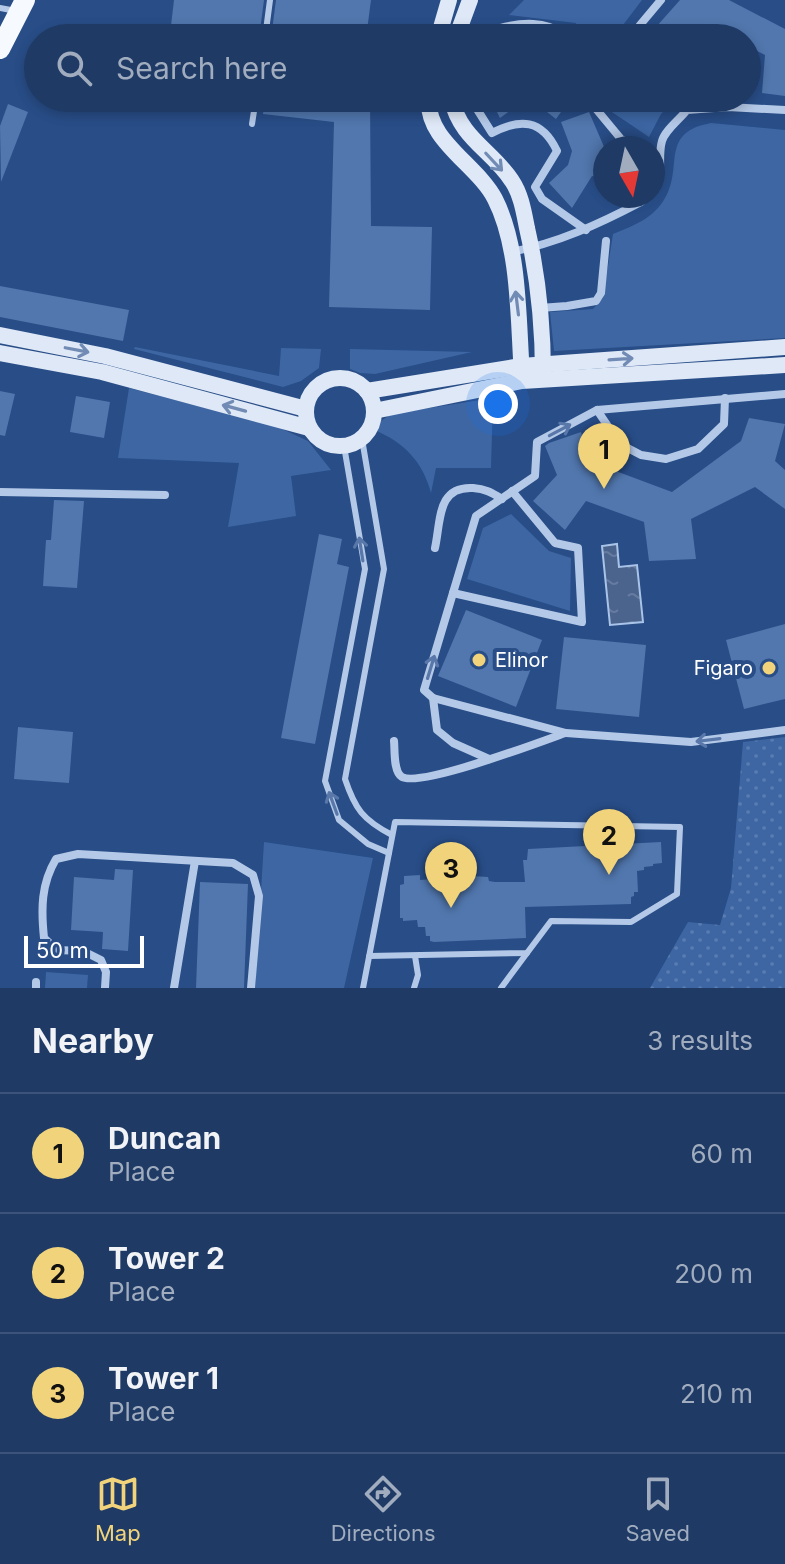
<!DOCTYPE html>
<style>
body{margin:0;font-family:Inter,sans-serif;background:#2b456e;color:#f1f3f6}
.compass{position:absolute;left:593px;top:136px;width:72px;height:72px;border-radius:50%;background:#1e3a65;box-shadow:0 4px 12px #0003;rotate:171deg}
.scale{position:absolute;left:24px;bottom:20px;width:120px;box-sizing:border-box;padding-left:8px;border:4px solid #fff;border-top:0;font-size:22px;line-height:28px;white-space:nowrap;color:#fff;-webkit-text-stroke:6px #284d87;paint-order:stroke}
.you{position:absolute;left:498px;top:404px;width:28px;height:28px;margin:-20px;border:6px solid #fff;border-radius:50%;background:#1a73e8;box-shadow:0 0 0 12px #1a73e833}
.badge{display:grid;place-items:center;width:52px;height:52px;border-radius:50%;background:#f0d37b;color:#111;font-size:26px;font-weight:700}
.pin{position:absolute;translate:-50% -66px;filter:drop-shadow(0 2px 4px #0008)}
.pin::after{content:'';position:absolute;top:42px;width:28px;height:24px;background:inherit;clip-path:polygon(0 0,100% 0,50% 100%)}
.list{margin:0;padding:0;list-style:none}
h2{display:flex;justify-content:space-between;align-items:center;height:104px;margin:0;padding:0 32px;font-size:34px}
h2 small{font-size:26px;font-weight:400;color:#a1adbf}
.list li{display:grid;grid-template-columns:52px 1fr auto;gap:24px;align-items:center;box-sizing:border-box;height:120px;padding:0 32px;border-top:2px solid #3c5479}
.list b{display:block;font-size:30px;white-space:nowrap}
.list p{margin:0;font-size:26px;white-space:nowrap;color:#a1adbf}
.list em{font-size:26px;font-style:normal;color:#a1adbf}
.icon{flex:none;width:44px;height:44px;fill:none;stroke:currentColor;stroke-width:2;stroke-linecap:round;stroke-linejoin:round}
.map{position:relative;flex:none;width:785px;height:988px;overflow:hidden}
.search{position:absolute;background:#1e3a65;box-shadow:0 4px 12px #0003;left:24px;right:24px;top:24px;height:88px;display:flex;align-items:center;gap:20px;box-sizing:border-box;padding:0 28px;border-radius:44px;color:#a1adbf;font-size:30px}
.sheet{height:464px;background:#1e3a65}
nav{display:flex;justify-content:space-around;align-items:center;box-sizing:border-box;height:112px;border-top:2px solid #3c5479;background:#1e3a65;font-size:22px;color:#a1adbf}
nav a{display:grid;justify-items:center;gap:4px}
nav .on{color:#f0d37b}
.map>svg:first-child{display:block}
.grass{fill:url(#grass-dots)}
.park{fill:#3d66a3}
.water{fill:url(#water-ripples);stroke:#a9c4e8;stroke-width:2}
.building{fill:#5177ae}
.lines{fill:none;stroke-linecap:round;stroke-linejoin:round}
.lane{stroke:#b4c9e8;stroke-width:6}
.street{stroke:#b4c9e8;stroke-width:8}
.secondary{stroke:#dee8f7;stroke-width:16}
.primary{stroke:#f6f9fe;stroke-width:20}
.oneway{stroke:#718bb4}
.oneway2{stroke:#5978a9}
.poi-dot{fill:#f0d37b;stroke:#284d87;stroke-width:3}
.labels{text-anchor:middle;dominant-baseline:central;stroke-width:8;stroke-linejoin:round;paint-order:stroke}
.poi-label{font-size:20px;fill:#fff;stroke:#284d87;text-anchor:start}
</style>
<div class="map">
<svg width="785" height="988" viewBox="0 0 785 988">
<defs>
<pattern id="grass-dots" width="8" height="8" patternUnits="userSpaceOnUse" patternTransform="scale(2)"><rect width="8" height="8" fill="#3d66a3"/><path d="M2 2h.1M6 6h.1" fill="none" stroke="#5a7db1" stroke-width="1.8" stroke-linecap="round"/></pattern>
<pattern id="water-ripples" width="26" height="14" patternUnits="userSpaceOnUse" patternTransform="scale(2)"><rect width="26" height="14" fill="#4b648e"/><path d="M2 4q2-2 4 0t4 0M15 11q2-2 4 0t4 0" fill="none" stroke="#667b9f"/></pattern>
</defs>
<rect width="100%" height="100%" fill="#284d87"/>
<!-- grass -->
<path class="grass" d="M785 737V988H650L688 922 720 925 731 888 743 742Z"/>
<!-- park -->
<g class="park">
<path d="M524 0H642L623 25 637 38H578L576 23 509 15Z"/>
<path d="M591 98H677L661 114 649 137Z"/>
<path d="M711 123 785 130V338L554 351 550 312 593 309 603 298 613 234C636 225 658 216 668 192 681 163 662 132 711 123Z"/>
<path d="M135 347 279 376 281 348 321 349 319 368 301 381 283 387 134 349Z"/>
<path d="M350 349 472 352 375 374 360 373 350 369Z"/>
<path d="M129 388 278 427 308 441 331 470 291 476 296 516 228 527 239 463 118 458Z"/>
<path d="M493 398 491 468H436L431 493C423 462 404 442 374 430L381 421 391 414Z"/>
<path d="M511 514 549 551 571 558 570 611 467 579 483 528Z"/>
<path d="M264 842 373 858 344 988H255Z"/>
<path d="M46 972 88 975 87 988H45Z"/>
</g>
<!-- water -->
<path class="water" d="M617 544 619 567 637 565 643 622 610 625 602 546Z"/>
<!-- building -->
<g class="building">
<path d="M174 0H264L259 38H199L170 34Z"/>
<path d="M276 0H371L366 38H271Z"/>
<path d="M680 0H729L785 29V96L762 93 765 55 747 46V38H729L713 31 706 38H669L656 27Z"/>
<path d="M265 98H370L371 226 432 227 430 310 329 307 334 122 263 114Z"/>
<path d="M490 98H528L500 118Z"/>
<path d="M529 98H571L556 119Z"/>
<path d="M8 104 28 112 1 182 0 126Z"/>
<path d="M589 112 605 149V179L592 176 572 208 549 183 568 165 572 151 561 122Z"/>
<path d="M0 286 129 310 123 341 0 317Z"/>
<path d="M0 391 15 394 5 436 0 435Z"/>
<path d="M76 396 110 402 104 438 70 432Z"/>
<path d="M749 418 785 424 775 461 785 470V509L755 487 691 519 696 559 649 561 644 522 586 501 565 530 533 501 557 475 545 446 549 443 581 432 589 461 672 492 741 441Z"/>
<path d="M54 500 84 501 77 588 43 586 46 540H51Z"/>
<path d="M319 534 342 539 337 564 349 567 315 744 281 738Z"/>
<path d="M466 610 542 640 516 707 438 676Z"/>
<path d="M785 624V699L744 709 726 640Z"/>
<path d="M564 637 646 645 639 717 556 709Z"/>
<path d="M18 727 73 732 69 783 14 779Z"/>
<path d="M661 842 662 863 653 864V866L644 867V870L637 871 638 892H634V896L631 897V904L525 907 526 938 434 942 430 941V936H426L425 927H418L417 920 403 921V918H400V885L404 884V876L420 875V880L472 876 488 877 489 881 495 882H525L523 860H527L528 849Z"/>
<path d="M115 869 133 870 128 951 102 949 103 932 71 930 74 877 114 880Z"/>
<path d="M200 882 248 884 244 988H196Z"/>
</g>
<g class="lines">
<!-- lane -->
<g class="lane">
<path d="M0 8 16 11"/>
<path d="M265 38 270 0"/>
<path d="M252 124 256 98"/>
<path d="M362 439 384 569 345 779C355 809 363 820 392 835"/>
<path d="M344 446 365 569 325 781 339 820 368 844 389 853"/>
<path d="M363 988 395 822 680 827 677 894 631 922 551 921 527 953 369 956"/>
<path d="M414 988 418 975 415 956"/>
<path d="M501 988 527 953"/>
</g>
<!-- street -->
<g class="street">
<path d="M494 38 500 28C523 22 544 21 565 34L564 38"/>
<path d="M656 38 640 25 661 0"/>
<path d="M747 59 750 66 747 80"/>
<path d="M470 98 492 133C520 118 542 119 557 151L535 187 542 199 586 230"/>
<path d="M587 98 621 139 638 148"/>
<path d="M653 192C665 177 657 158 662 141 665 130 680 119 687 110L728 107 785 110"/>
<path d="M511 252C558 243 599 224 641 202L648 196"/>
<path d="M540 308 567 306 596 301 601 293 606 241"/>
<path d="M785 394 597 410 537 442 535 476 476 516 424 690 433 698 566 733 691 742 785 730"/>
<path d="M597 410 620 444 641 455 666 459 698 449 724 424 725 398"/>
<path d="M0 492 165 495"/>
<path d="M435 548C441 520 437 486 473 488 485 489 491 492 502 499"/>
<path d="M453 593 582 622 578 548 555 543 512 491"/>
<path d="M433 698 437 730 453 743 489 759"/>
<path d="M394 741C395 749 393 772 402 777 421 787 540 742 565 733"/>
<path d="M36 988V982"/>
<path d="M105 988 106 972 101 960 83 951 57 950 44 938C41 909 41 884 56 859L78 854 233 863 253 875 259 896 251 988"/>
<path d="M174 988 195 861"/>
</g>
<!-- secondary -->
<g class="secondary">
<path d="M438 38 449 0"/>
<path d="M456 38 470 0"/>
<path d="M429 98C425 140 477 164 495 199 520 248 518 320 522 375"/>
<path d="M451 98C461 140 491 149 512 181 521 194 524 213 527 228 538 276 543 325 543 375"/>
<path d="M0 335 105 356 306 409"/>
<path d="M0 353 102 372 309 428"/>
<circle cx="340" cy="412" r="34"/>
<path d="M367 391 521 366 785 347"/>
<path d="M374 411 522 381 785 365"/>
</g>
<!-- primary -->
<path class="primary" d="M0 49 25 0"/>
</g>
<!-- one-way arrows -->
<defs><path id="oneway-shaft" d="M-6 0H5M1.5-3L5.5 0L1.5 3" fill="none" stroke-width="1.6" stroke-linecap="round" stroke-linejoin="round" transform="scale(2)"/></defs>
<g class="oneway">
<use href="#oneway-shaft" transform="translate(494 162) rotate(47)"/>
<use href="#oneway-shaft" transform="translate(517 303) rotate(-97)"/>
<use href="#oneway-shaft" transform="translate(77 350) rotate(11)"/>
<use href="#oneway-shaft" transform="translate(621 359) rotate(-4)"/>
<use href="#oneway-shaft" transform="translate(234 408) rotate(-165)"/>
</g>
<g class="oneway2">
<use href="#oneway-shaft" transform="translate(560 430) rotate(-28)"/>
<use href="#oneway-shaft" transform="translate(361 549) rotate(-99)"/>
<use href="#oneway-shaft" transform="translate(431 667) rotate(-73)"/>
<use href="#oneway-shaft" transform="translate(708 740) rotate(173)"/>
<use href="#oneway-shaft" transform="translate(333 803) rotate(-110)"/>
</g>
<!-- markers -->
<g class="poi-dot">
<circle cx="479" cy="660" r="8"/>
<circle cx="769" cy="668" r="8"/>
</g>
<g class="labels">
<!-- poi labels -->
<g class="poi-label">
<text x="495" y="660">Elinor</text>
<text x="753" y="668" text-anchor="end">Figaro</text>
</g>
</g>
</svg>
<svg class="compass" viewBox="-18 -18 36 36"><path d="M0-13l5 13h-10z" fill="#e53935"/><path d="M0 13l5-13h-10z" fill="#a1adbf"/></svg>
<div class="scale">50 m</div>
<div class="you"></div>
<div class="pin badge" style="left:604px;top:489px">1</div>
<div class="pin badge" style="left:609px;top:875px">2</div>
<div class="pin badge" style="left:451px;top:908px">3</div>
<div class="search"><svg class="icon" aria-label="search" viewBox="0 0 24 24"><circle cx="10" cy="10" r="6"/><path d="M15 15l6 6"/></svg>Search here</div>
</div>
<section class="sheet">
<h2>Nearby<small>3 results</small></h2>
<ul class="list">
<li><span class="badge">1</span><div><b>Duncan</b><p>Place</p></div><em>60 m</em></li>
<li><span class="badge">2</span><div><b>Tower 2</b><p>Place</p></div><em>200 m</em></li>
<li><span class="badge">3</span><div><b>Tower 1</b><p>Place</p></div><em>210 m</em></li>
</ul>
</section>
<nav>
<a class="on"><svg class="icon" aria-label="map" viewBox="0 0 24 24"><path d="M3 6l6-2 6 2 6-2v14l-6 2-6-2-6 2zM9 4v14M15 6v14"/></svg>Map</a>
<a><svg class="icon" aria-label="directions" viewBox="0 0 24 24"><path d="M12 3l9 9-9 9-9-9zM9 14v-3h6M13 9l2 2-2 2"/></svg>Directions</a>
<a><svg class="icon" aria-label="saved" viewBox="0 0 24 24"><path d="M7 4h10v16l-5-4-5 4z"/></svg>Saved</a>
</nav>
